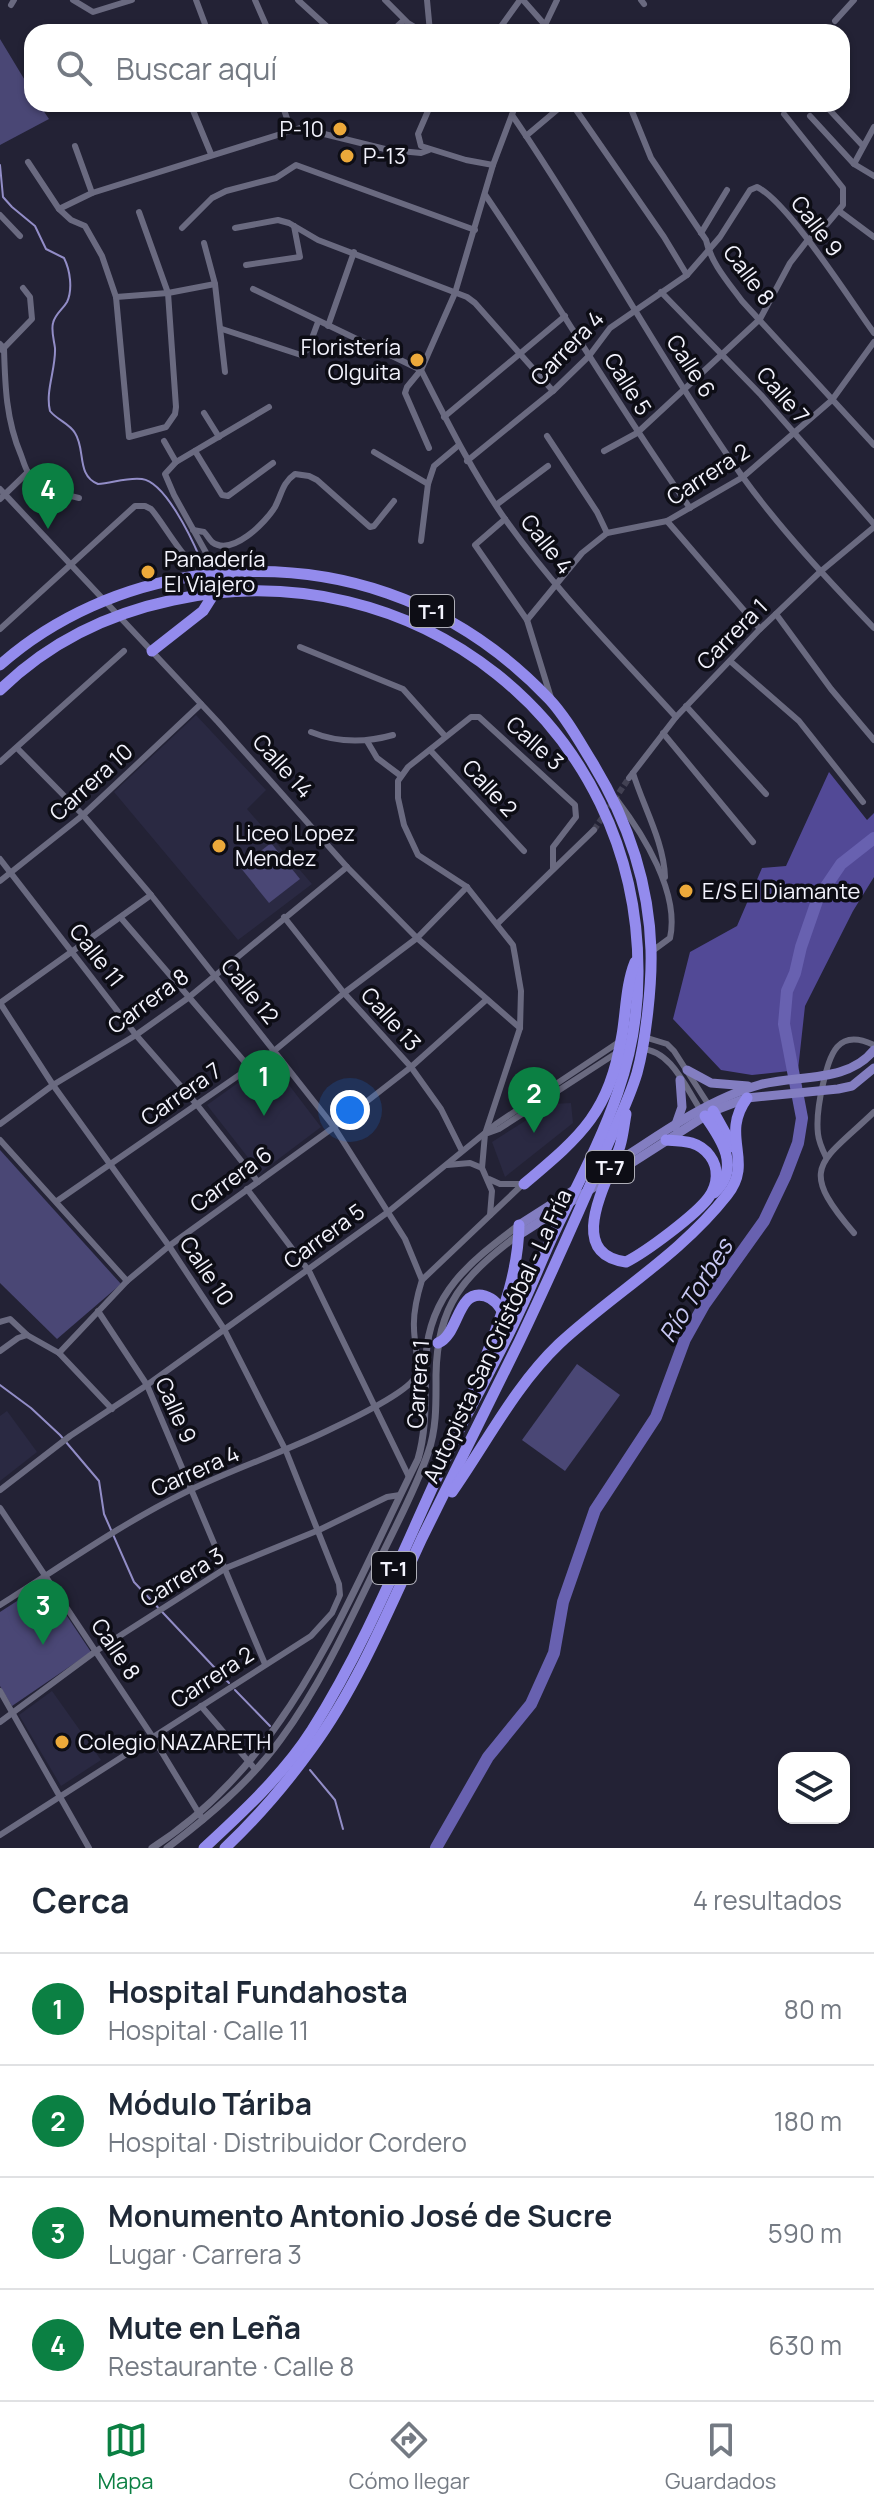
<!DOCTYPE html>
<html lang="es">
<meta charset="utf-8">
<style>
body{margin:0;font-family:Manrope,sans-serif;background:#f2f2f3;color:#1f2937}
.controls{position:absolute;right:24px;bottom:24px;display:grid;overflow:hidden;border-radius:16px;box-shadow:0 2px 6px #0004}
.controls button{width:72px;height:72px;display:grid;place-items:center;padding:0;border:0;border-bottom:2px solid #e0e1e3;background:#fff;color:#1f2937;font:40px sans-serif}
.you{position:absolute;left:350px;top:1110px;width:28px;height:28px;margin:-20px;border:6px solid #fff;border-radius:50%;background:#1a73e8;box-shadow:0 0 0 12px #1a73e833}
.badge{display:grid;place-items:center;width:52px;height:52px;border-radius:50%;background:#0b8043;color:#fff;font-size:26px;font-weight:700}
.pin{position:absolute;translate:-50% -66px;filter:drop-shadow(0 2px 4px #0008)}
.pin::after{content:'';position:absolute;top:42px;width:28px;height:24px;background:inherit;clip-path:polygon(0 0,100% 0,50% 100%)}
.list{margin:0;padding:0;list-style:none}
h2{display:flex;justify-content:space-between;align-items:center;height:104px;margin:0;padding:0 32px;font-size:34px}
h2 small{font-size:26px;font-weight:400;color:#747a83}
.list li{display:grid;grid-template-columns:52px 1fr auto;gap:24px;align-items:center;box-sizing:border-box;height:112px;padding:0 32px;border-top:2px solid #e0e1e3}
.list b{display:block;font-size:30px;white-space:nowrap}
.list p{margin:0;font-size:26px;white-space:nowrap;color:#747a83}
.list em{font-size:26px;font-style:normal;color:#747a83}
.icon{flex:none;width:44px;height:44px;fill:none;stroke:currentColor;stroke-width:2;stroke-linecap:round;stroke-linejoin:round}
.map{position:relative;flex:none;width:874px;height:1848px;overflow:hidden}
.search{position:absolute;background:#fff;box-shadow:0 2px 6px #0004;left:24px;right:24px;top:24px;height:88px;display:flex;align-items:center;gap:20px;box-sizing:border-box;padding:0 28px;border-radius:24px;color:#747a83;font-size:30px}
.sheet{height:552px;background:#fff}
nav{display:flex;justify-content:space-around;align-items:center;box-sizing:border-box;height:112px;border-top:2px solid #e0e1e3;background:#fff;font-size:22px;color:#747a83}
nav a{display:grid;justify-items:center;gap:4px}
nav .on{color:#0b8043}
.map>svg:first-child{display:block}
.built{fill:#2a2942}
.green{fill:#4a4775}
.forest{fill:#524996}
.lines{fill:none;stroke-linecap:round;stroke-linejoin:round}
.stream{stroke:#928dc7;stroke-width:2}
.river{stroke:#6861b0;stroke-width:12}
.minor-tunnel{stroke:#424153;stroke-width:6;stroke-dasharray:6 3;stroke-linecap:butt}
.minor{stroke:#6a6a80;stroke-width:6}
.tertiary{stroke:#6a6a80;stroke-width:7}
.primary{stroke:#837ec1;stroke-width:9}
.motorway{stroke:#938bed;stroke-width:11}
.poi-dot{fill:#eca93a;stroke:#0d0d15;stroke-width:3}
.labels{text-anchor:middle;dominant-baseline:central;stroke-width:7;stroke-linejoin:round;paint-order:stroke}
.shield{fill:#0d0d15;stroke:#aeaeb7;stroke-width:2}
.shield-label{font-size:20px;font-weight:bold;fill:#f3f3fd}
.poi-label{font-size:22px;fill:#f3f3fd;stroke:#0d0d15;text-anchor:start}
.street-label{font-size:22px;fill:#f3f3fd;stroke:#0d0d15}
.water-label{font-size:24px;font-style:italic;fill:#c8c8f4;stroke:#0d0d15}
</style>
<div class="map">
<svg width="874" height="1848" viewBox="0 0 874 1848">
<rect width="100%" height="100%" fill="#232235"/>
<!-- built -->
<g class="built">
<path d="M196 715 266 790 247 809 312 884 238 940 114 792Z"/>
<path d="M270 1060 321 1127 260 1173 207 1105Z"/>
<path d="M571 1103 573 1123 505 1177 492 1142 552 1104Z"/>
<path d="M7 1411 37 1452 0 1481V1416Z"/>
<path d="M52 1691 101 1760 61 1786 19 1715Z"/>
</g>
<!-- green -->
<g class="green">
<path d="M0 39 32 92V104H39L49 119 0 145Z"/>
<path d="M271 843 300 879 269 903 240 867Z"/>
<path d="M0 1150 121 1284 57 1339 0 1283Z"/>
<path d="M577 1364 620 1395 565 1471 522 1440Z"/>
<path d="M45 1583 91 1652 12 1706 0 1686V1612Z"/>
</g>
<!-- forest -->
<path class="forest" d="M829 772 867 820 874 813V877L853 911 805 1006 798 1070 752 1075 721 1070 673 1019 690 952 737 926 762 868 786 866Z"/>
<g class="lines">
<!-- stream -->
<g class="stream">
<path d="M0 165 3 197 12 207 35 226 46 249 64 258C70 270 73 289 67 302 63 309 55 314 53 323 51 331 54 340 55 348 56 369 45 391 50 411 57 420 69 423 75 433 86 450 76 475 98 484 112 483 128 477 142 479 165 482 191 537 200 558"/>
<path d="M0 1385 31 1408 60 1435 99 1481 104 1514 134 1582 229 1683"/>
<path d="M235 1690 270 1726"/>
<path d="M310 1770 335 1800 343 1829"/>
</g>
<!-- river -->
<path class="river" d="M436 1848 488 1757 531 1704 554 1653 563 1602 595 1510 656 1417 685 1339 704 1305 764 1221 785 1177 798 1143 802 1118 784 1024 787 991 795 973 801 947 818 898 841 864 874 838"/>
<!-- minor-tunnel -->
<path class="minor-tunnel" d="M594 830 629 778"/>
<!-- minor -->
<g class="minor">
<path d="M73 0 93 12 132 0"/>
<path d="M196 0 208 32"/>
<path d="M255 0 269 32"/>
<path d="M298 0 333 32"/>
<path d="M385 0 408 23 423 32"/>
<path d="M427 0 430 32"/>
<path d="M523 0 545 25 542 32"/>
<path d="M641 0 644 4"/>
<path d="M11 5 14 0"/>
<path d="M835 21 854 0"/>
<path d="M545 25 557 0"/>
<path d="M391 32 404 20"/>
<path d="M497 32 520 0"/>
<path d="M109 104 110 108 127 104"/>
<path d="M282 104 291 130"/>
<path d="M431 104 418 134 421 146 466 160 493 165"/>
<path d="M572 104 664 237 687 275"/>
<path d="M629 104 651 158 706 240C711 263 728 282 742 301L874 445"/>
<path d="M824 104 863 146"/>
<path d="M192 108 211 154"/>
<path d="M512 115C593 233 659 359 742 476 781 530 828 580 874 628"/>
<path d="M810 116 854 164"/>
<path d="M874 127 854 164 874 176"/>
<path d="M526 136 564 104"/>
<path d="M75 146 92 193"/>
<path d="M28 162 59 209 71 220 85 226 102 256 116 297 129 437 166 427 175 414 176 407 168 293 139 212"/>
<path d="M486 196C556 299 618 407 690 508"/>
<path d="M59 209 92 193 300 128 389 150 421 153 429 150"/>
<path d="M839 211 874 237"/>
<path d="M0 215 20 236"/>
<path d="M182 228 212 198 226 191 276 178 296 165 475 230"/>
<path d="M235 228 278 220 289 223 318 240 467 297 475 303 553 391"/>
<path d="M701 233 727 190"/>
<path d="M204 243 215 284 225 372"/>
<path d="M246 265 300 257 294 226"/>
<path d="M253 289 421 370"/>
<path d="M661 292 761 395 874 524"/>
<path d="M116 297 168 293 215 284"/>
<path d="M328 326 354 252"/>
<path d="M222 329 301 355 308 349 318 322"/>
<path d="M0 344 4 348C5 385 6 420 21 455 23 460 25 468 28 472 40 487 61 494 79 498"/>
<path d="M2 350 32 319 30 297 23 288"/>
<path d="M421 370C447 421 472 472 505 519 555 590 618 653 676 717"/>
<path d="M204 413 219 437"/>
<path d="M444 417 565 316"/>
<path d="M547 436 597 512 607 533"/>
<path d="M164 441 176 462"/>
<path d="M429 448 405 393 407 387 421 370 455 293 493 165 516 104"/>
<path d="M195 451 222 495 228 496 273 463"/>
<path d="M604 451 637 433 760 319 790 263 807 241 827 224 843 205V188L784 114"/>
<path d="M374 452 428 484"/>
<path d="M467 461 553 391 589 356 610 328 687 275 720 237 750 190 757 187C788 202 850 300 874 333"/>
<path d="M0 489 218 722 347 867 417 938 520 1028"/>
<path d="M0 499 28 472"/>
<path d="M496 505 548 466"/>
<path d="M505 519 475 545 527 620 551 698"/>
<path d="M667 521 760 629"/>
<path d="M193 530 204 532C207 535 209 539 212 542 232 557 266 522 275 507 282 494 282 483 295 474L309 476 317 480 370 527 374 526 394 501"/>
<path d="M421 541 428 484 434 466 459 445"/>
<path d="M214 567 174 495 165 474 176 462 269 407"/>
<path d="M776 614 831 689 874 740"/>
<path d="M527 620 582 553 607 533 667 521 743 477 832 400 874 342"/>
<path d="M0 629 135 506H145L151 509C162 521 184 561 197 566 205 569 214 567 222 571"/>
<path d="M300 647 403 689 445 736"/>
<path d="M730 661 799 721 863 802"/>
<path d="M686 706 766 794"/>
<path d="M311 732C338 743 365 743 393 735"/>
<path d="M663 733 753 842"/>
<path d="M367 741 377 758 401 776"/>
<path d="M17 748 83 815 151 895 334 1127 405 1239 422 1280"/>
<path d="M430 750 524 851"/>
<path d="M0 762 124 651"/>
<path d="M633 773C643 806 664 842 665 877"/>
<path d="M629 778 676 717 760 629 820 572 874 527"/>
<path d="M617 800C643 834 680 893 670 938L651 952"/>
<path d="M0 859 136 1035 198 1106 258 1182"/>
<path d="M0 881 83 815 201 704"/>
<path d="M284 917 344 993 411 1067 441 1109 462 1151"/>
<path d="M121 918 249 1067"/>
<path d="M497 924 594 830"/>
<path d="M0 1003 53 1085 169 1246 224 1329 286 1451 339 1584 340 1595 332 1613 311 1636 0 1835"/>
<path d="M0 1003 151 895"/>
<path d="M644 1037 667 1044 674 1051 710 1107"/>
<path d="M641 1049C672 1050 686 1089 702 1112"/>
<path d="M0 1124 53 1085 136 1035 188 998 347 867"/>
<path d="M488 1133 499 1129 618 1052"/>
<path d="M0 1140 127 1281"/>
<path d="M826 1157C822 1149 819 1143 818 1134 816 1117 819 1101 823 1084 830 1055 837 1027 874 1045"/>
<path d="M447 1165 470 1163 482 1168"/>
<path d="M482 1168 485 1134 520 1028 521 991 515 956 513 945 467 887 418 855 404 825 398 798V781L408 767 471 717H479L575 805 576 817 553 847V868"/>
<path d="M482 1168 492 1191 490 1215"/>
<path d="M489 1179 500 1184H524"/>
<path d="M247 1189 309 1271 409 1477"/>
<path d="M57 1201 274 1051 344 993 417 938 467 887"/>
<path d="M854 1233C796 1166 821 1163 874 1112"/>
<path d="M98 1311 147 1385 265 1664"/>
<path d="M0 1322 10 1319 27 1335"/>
<path d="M0 1351 18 1338 27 1335 59 1353 112 1409"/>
<path d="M59 1353 127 1281 169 1246 334 1127 411 1067 486 1000"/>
<path d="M0 1490 70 1436 147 1385 388 1212 496 1124 622 1040"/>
<path d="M0 1508 152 1736 203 1820"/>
<path d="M0 1605C62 1566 122 1523 188 1491 235 1468 285 1452 333 1428 350 1420 408 1392 415 1377 420 1363 414 1342 414 1328 413 1311 417 1296 422 1280L523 1184"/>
<path d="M0 1691 89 1848"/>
<path d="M201 1706 255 1769"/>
<path d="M0 1722 96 1651 226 1568 319 1530 387 1497 400 1495"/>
</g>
<!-- tertiary -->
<g class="tertiary">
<path d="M152 1848C290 1760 348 1599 418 1459 428 1425 424 1391 426 1356 430 1291 473 1260 519 1225"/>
<path d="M167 1848C208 1817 251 1781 281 1739 320 1686 349 1623 378 1563 395 1527 415 1491 428 1453 437 1428 436 1401 436 1375 437 1304 464 1276 518 1235"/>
</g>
<!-- primary -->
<g class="primary">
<path d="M687 1070 711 1083 748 1086"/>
<path d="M675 1127 682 1107 680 1080"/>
<path d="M593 1178C644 1146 701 1101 759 1085 797 1074 847 1084 874 1050"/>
<path d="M519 1225 577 1188"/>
<path d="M519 1235 713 1111 747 1098 838 1089 852 1086 874 1068"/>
</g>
<!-- motorway -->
<g class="motorway">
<path d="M152 651 203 611 215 592"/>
<path d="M0 665C54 617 125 586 196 576 331 557 455 600 549 699 566 717 579 741 592 762 627 819 649 882 651 950 652 984 646 1040 637 1073 629 1100 616 1125 605 1151 577 1216 549 1279 519 1342 487 1408 454 1472 422 1538 390 1607 357 1687 312 1748 286 1784 257 1818 225 1848"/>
<path d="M0 690C48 643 107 614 173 600 414 548 640 725 638 974 638 1075 597 1144 555 1231 543 1256 533 1283 521 1308 503 1348 481 1387 461 1426 412 1527 372 1635 312 1730 284 1774 242 1813 204 1848"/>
<path d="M713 1111 733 1147"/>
<path d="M626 1114C624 1125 623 1136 620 1146 609 1180 563 1253 626 1262 646 1252 697 1214 709 1197 718 1184 719 1168 710 1156 699 1141 684 1141 666 1140"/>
<path d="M705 1116C722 1140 741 1168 714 1193"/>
<path d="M524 1184C582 1135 609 1113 622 1035 626 1012 626 984 635 962"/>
<path d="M438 1343C459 1335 457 1288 485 1296 495 1299 499 1306 504 1314"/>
<path d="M474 1389C493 1333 518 1286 519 1225"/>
<path d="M452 1492C487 1442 515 1386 559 1344 614 1293 680 1255 727 1195 755 1160 719 1137 747 1098"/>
</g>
</g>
<!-- markers -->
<g class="poi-dot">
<circle cx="340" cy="129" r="8"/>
<circle cx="347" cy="156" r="8"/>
<circle cx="417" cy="360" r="8"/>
<circle cx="148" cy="572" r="8"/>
<circle cx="219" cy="846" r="8"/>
<circle cx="686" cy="891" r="8"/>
<circle cx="62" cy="1742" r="8"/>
</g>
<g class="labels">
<!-- shield labels -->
<g class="shield">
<rect x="410" y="595" width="44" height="32" rx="6"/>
<rect x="586" y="1151" width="48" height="32" rx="6"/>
<rect x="372" y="1552" width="44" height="32" rx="6"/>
</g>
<g class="shield-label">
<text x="432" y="611">T-1</text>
<text x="610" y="1167">T-7</text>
<text x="394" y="1568">T-1</text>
</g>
<!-- poi labels -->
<g class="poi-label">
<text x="324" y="129" text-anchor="end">P-10</text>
<text x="363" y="156">P-13</text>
<text x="401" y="347" text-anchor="end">Floristería<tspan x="401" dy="25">Olguita</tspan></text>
<text x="164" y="559">Panadería<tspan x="164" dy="25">El Viajero</tspan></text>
<text x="235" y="833">Liceo Lopez<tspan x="235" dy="25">Mendez</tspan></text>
<text x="702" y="891">E/S El Diamante</text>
<text x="78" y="1742">Colegio NAZARETH</text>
</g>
<!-- street labels -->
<g class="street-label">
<text transform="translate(817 226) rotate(53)">Calle 9</text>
<text transform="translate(749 275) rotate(53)">Calle 8</text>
<text transform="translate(567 348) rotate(-46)">Carrera 4</text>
<text transform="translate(691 366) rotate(57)">Calle 6</text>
<text transform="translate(628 384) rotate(58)">Calle 5</text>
<text transform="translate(783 395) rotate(49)">Calle 7</text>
<text transform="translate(708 474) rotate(-33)">Carrera 2</text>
<text transform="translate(547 544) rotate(52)">Calle 4</text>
<text transform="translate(732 634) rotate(-45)">Carrera 1</text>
<text transform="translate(535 743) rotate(42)">Calle 3</text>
<text transform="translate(283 766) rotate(48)">Calle 14</text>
<text transform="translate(91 782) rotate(-42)">Carrera 10</text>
<text transform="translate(490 788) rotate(47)">Calle 2</text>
<text transform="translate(97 955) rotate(52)">Calle 11</text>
<text transform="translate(250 991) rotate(51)">Calle 12</text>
<text transform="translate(148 1001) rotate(-36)">Carrera 8</text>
<text transform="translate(391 1019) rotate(48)">Calle 13</text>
<text transform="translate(181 1094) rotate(-35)">Carrera 7</text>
<text transform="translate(231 1179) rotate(-36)">Carrera 6</text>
<text transform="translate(324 1236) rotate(-36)">Carrera 5</text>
<text transform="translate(207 1271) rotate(56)">Calle 10</text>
<text transform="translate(497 1336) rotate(-65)">Autopista San Cristóbal - La Fría</text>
<text transform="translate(418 1384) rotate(-86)">Carrera 1</text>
<text transform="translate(176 1410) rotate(66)">Calle 9</text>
<text transform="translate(195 1471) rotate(-24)">Carrera 4</text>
<text transform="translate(182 1577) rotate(-31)">Carrera 3</text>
<text transform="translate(116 1649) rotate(56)">Calle 8</text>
<text transform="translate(212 1677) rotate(-33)">Carrera 2</text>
</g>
<!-- water labels -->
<g class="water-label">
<text transform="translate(695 1290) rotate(-58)">Río Torbes</text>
</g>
</g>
</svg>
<div class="controls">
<button><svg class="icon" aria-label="layers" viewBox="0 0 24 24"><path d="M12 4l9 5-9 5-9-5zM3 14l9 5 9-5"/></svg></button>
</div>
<div class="you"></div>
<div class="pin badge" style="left:264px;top:1116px">1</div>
<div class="pin badge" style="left:534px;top:1133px">2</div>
<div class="pin badge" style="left:43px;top:1645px">3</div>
<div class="pin badge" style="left:48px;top:529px">4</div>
<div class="search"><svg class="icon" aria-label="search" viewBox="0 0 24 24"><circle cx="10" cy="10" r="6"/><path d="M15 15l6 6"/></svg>Buscar aquí</div>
</div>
<section class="sheet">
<h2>Cerca<small>4 resultados</small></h2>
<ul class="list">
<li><span class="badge">1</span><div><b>Hospital Fundahosta</b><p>Hospital · Calle 11</p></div><em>80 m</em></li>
<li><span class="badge">2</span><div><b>Módulo Táriba</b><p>Hospital · Distribuidor Cordero</p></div><em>180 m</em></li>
<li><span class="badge">3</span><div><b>Monumento Antonio José de Sucre</b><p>Lugar · Carrera 3</p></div><em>590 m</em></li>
<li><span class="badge">4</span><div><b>Mute en Leña</b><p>Restaurante · Calle 8</p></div><em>630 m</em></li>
</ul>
</section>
<nav>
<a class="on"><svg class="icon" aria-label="map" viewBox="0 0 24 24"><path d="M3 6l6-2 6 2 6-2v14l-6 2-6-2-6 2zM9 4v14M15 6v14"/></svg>Mapa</a>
<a><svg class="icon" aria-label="directions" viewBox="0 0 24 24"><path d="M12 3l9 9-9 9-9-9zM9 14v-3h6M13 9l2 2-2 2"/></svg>Cómo llegar</a>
<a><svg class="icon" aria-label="saved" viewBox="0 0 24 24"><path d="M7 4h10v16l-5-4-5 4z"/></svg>Guardados</a>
</nav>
